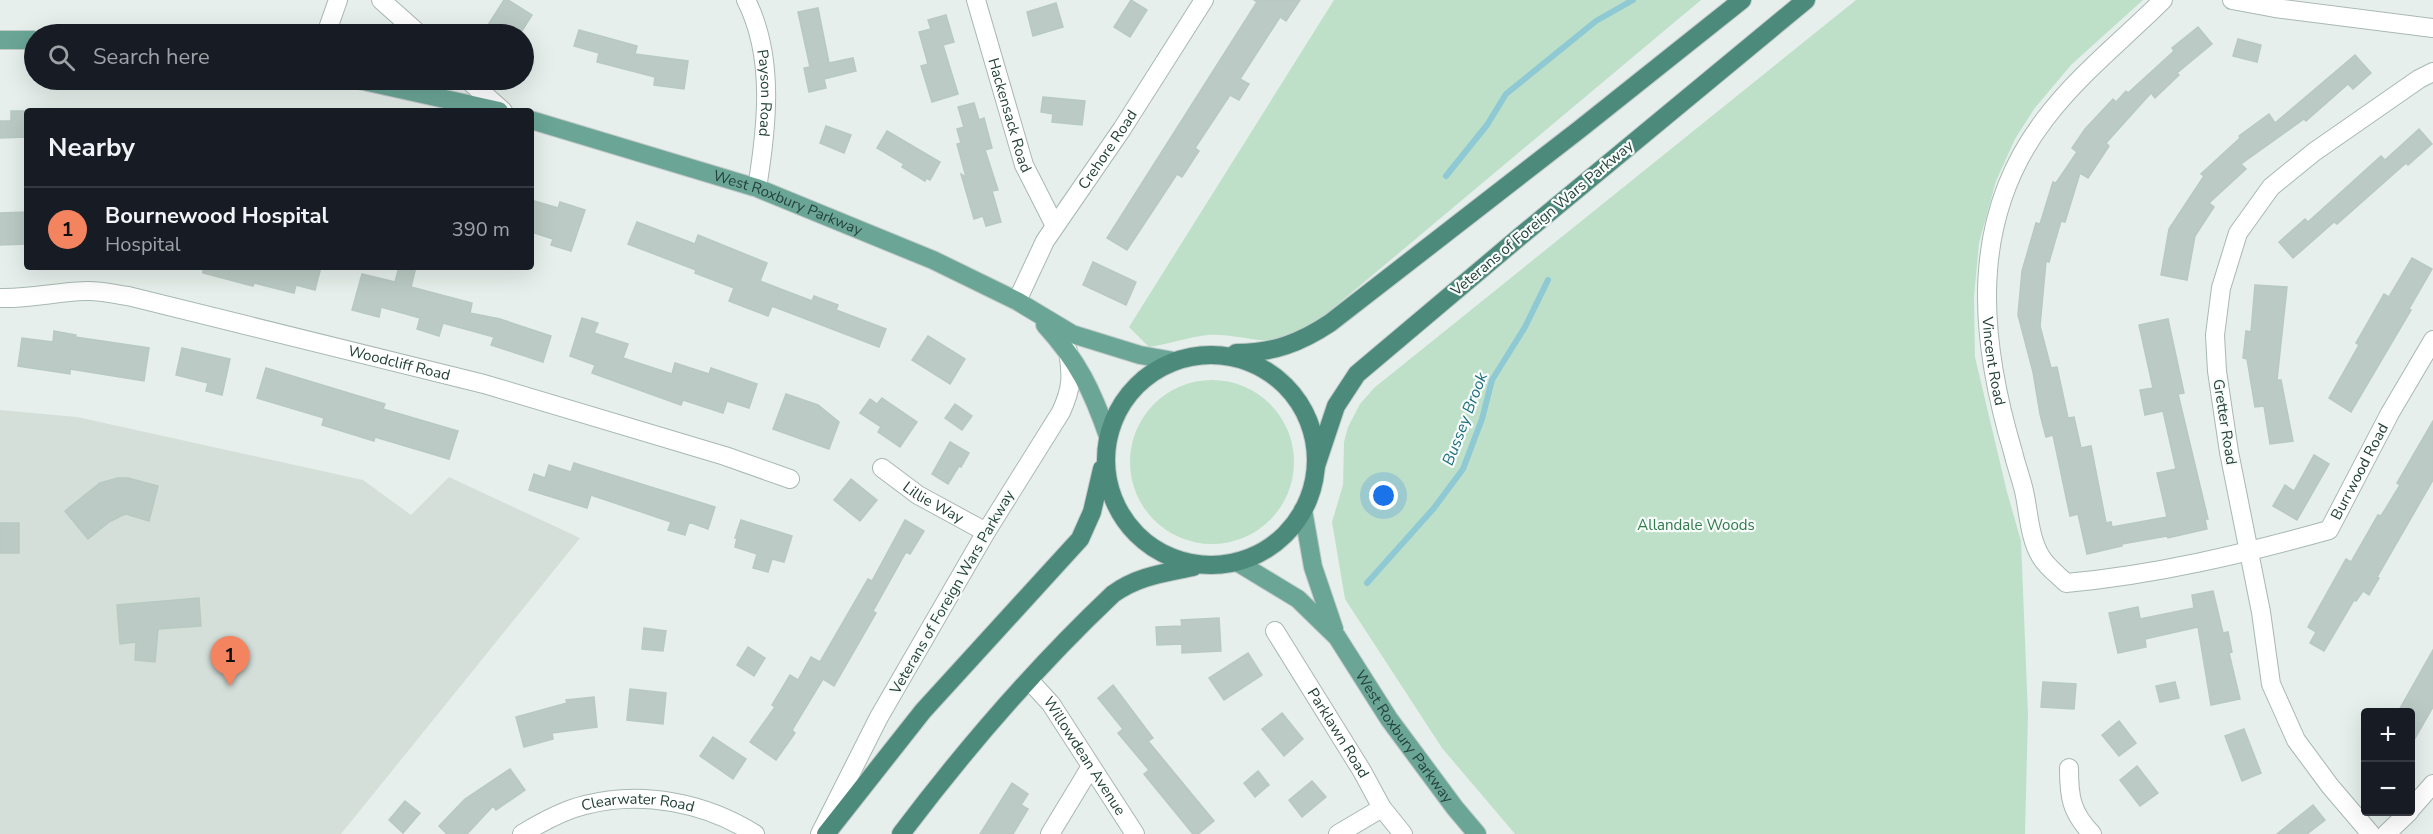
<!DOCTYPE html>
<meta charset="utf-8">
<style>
body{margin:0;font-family:"Nunito Sans",sans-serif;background:#242831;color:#f1f3f6}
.controls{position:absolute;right:18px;bottom:18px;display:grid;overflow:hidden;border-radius:6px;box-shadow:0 6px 24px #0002}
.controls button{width:54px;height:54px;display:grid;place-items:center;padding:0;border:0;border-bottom:2px solid #363941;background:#171b24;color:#f1f3f6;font:30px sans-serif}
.you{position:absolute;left:1384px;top:496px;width:21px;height:21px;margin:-15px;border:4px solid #fff;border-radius:50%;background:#1a73e8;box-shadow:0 0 0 9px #1a73e833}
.badge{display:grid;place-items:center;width:39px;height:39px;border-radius:50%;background:#f4845f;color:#111;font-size:20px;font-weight:700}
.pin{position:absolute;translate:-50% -50px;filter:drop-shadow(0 2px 3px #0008)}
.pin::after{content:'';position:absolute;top:32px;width:21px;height:18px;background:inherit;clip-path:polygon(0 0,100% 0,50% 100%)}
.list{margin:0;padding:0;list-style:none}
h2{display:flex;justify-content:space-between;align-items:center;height:78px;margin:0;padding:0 24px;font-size:26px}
h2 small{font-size:20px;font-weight:400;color:#9ea1a6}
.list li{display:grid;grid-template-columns:39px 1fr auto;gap:18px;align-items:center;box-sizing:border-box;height:84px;padding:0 24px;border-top:2px solid #363941}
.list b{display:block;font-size:22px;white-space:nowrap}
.list p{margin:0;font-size:20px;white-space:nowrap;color:#9ea1a6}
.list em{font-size:20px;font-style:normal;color:#9ea1a6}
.icon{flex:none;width:33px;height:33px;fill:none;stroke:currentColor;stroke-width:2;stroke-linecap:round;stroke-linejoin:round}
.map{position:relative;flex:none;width:2433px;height:834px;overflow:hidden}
.search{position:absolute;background:#171b24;box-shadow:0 6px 24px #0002;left:24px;top:24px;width:510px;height:66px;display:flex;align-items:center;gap:15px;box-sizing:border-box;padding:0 21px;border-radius:33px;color:#9ea1a6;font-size:22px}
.panel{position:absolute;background:#171b24;box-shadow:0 6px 24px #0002;left:24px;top:108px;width:510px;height:162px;border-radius:6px}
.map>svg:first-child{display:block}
.built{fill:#d4dfda}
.green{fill:#bfe0c8}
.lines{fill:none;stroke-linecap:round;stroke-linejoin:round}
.stream{stroke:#8ec9d4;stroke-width:6}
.building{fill:#bbcac4;stroke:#b8c9c2;stroke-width:1.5}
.minor-casing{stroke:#a8b8b2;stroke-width:20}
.tertiary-casing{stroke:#a8b8b2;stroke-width:20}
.primary-casing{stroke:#c2cac8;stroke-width:20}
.trunk-casing{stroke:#c2cac8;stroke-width:20}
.minor{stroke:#fff;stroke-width:18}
.tertiary{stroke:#fff;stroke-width:18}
.primary{stroke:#6aa596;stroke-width:18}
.trunk{stroke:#4c8a7c;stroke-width:18}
.labels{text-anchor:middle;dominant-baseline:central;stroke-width:4.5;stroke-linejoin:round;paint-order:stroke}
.street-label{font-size:15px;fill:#24423a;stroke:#f7fbf9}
.park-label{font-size:15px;fill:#2d7a4b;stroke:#f7fbf9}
.water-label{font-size:16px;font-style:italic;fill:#1c6f80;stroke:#f7fbf9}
</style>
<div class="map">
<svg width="2433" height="834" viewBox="0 0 2433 834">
<rect width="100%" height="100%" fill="#e6efeb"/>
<!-- built -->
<path class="built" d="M0 410 77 417 363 480 411 515 449 477 580 538 341 834H0Z"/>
<!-- green -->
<g class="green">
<path d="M1334 0H1701L1319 320C1302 332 1281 342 1259 340 1241 338 1226 334 1208 335 1188 337 1169 344 1149 347L1129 327Z"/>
<path d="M1856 0H2143L2071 65 2034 109 2015 139 1996 181 1979 243 1974 297 1975 357 2007 492 2021 541 2028 714 2025 834H1515L1442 748 1345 599 1332 522 1343 485 1344 442 1348 427 1360 404 1374 388Z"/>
<circle cx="1212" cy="462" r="82"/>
</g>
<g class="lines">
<!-- stream -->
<g class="stream">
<path d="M1446 176 1487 125 1506 94 1596 21 1633 0"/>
<path d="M1367 583 1434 508 1463 469 1482 419 1492 380 1525 327 1548 280"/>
</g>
</g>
<!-- building -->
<g class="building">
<path d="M504 0H508L532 15 520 34H504L488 25Z"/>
<path d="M1131 0 1147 10 1130 37 1114 27Z"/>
<path d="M1254 0H1300L1286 21 1280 17 1240 79 1249 84 1239 100 1230 95 1195 148 1199 151 1182 177 1177 174 1127 250 1107 238 1257 2Z"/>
<path d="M1056 3 1063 27 1033 36 1027 12Z"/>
<path d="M818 8 829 63 853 58 856 71 824 79 826 88 809 92 804 68 810 67 798 12Z"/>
<path d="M946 15 954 42 943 45 958 94 932 102 921 66 928 64 919 32 931 29 928 20Z"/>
<path d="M2198 27 2212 44 2177 73 2179 75 2155 98 2151 93 2106 143 2109 146 2088 178 2080 173 2065 222 2061 221 2049 262 2046 261 2040 326 2051 368 2057 367 2068 418 2074 417 2081 448 2091 446 2106 523 2111 522 2112 527 2167 517 2157 473 2176 469 2163 411 2145 415 2140 390 2153 388 2139 325 2168 319 2184 393 2178 394 2208 519H2205L2207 529 2168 538 2167 536 2122 544V546L2087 554 2078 514 2070 516 2053 435 2046 437 2040 414 2033 372 2018 315 2022 271 2036 223 2040 224 2053 182 2056 183 2077 152 2072 148 2085 129 2113 99 2116 102 2126 91 2128 93 2174 51 2172 48Z"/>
<path d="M579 30 637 46 635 54 688 61 684 89 654 85 655 77 597 62 599 53 574 46Z"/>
<path d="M2238 39 2261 45 2257 62 2233 56Z"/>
<path d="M2355 55 2371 73 2353 89 2348 84 2306 121 2304 119 2241 164 2246 169 2209 203 2214 207 2195 236 2187 280 2161 275 2169 229 2204 176 2201 174 2240 138 2239 136 2269 114 2275 123Z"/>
<path d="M1043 97 1085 101 1082 125 1052 122 1053 114 1041 112Z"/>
<path d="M974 103 979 120 984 118 992 148 985 150 998 190 992 191 1001 222 986 226 983 216 974 219 961 174 966 177 957 144 961 143 957 129 964 127 958 107Z"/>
<path d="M11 111H27V137L0 138V121H11Z"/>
<path d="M826 126 851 135 844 153 820 143Z"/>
<path d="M2419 129 2432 144 2408 165 2406 163 2337 224 2334 222 2293 258 2279 242 2305 219 2308 222 2381 156 2385 160Z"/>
<path d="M887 131 940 162 930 180 926 178 925 181 902 167 904 164 877 148Z"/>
<path d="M531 200 558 208 560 202 585 210 571 251 551 245 553 239 531 232Z"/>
<path d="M27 212V244L0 245V213Z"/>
<path d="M637 222 695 244 698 235 767 263 760 281 812 301 814 296 838 305 836 310 886 329 879 347 772 306 768 316 729 301 734 288 695 273 696 270 628 244Z"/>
<path d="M2412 258 2432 269 2409 309 2411 310 2351 412 2329 398 2359 345 2356 343 2384 294 2389 297Z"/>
<path d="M1093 262 1136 282 1126 305 1083 285Z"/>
<path d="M203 267H321L315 290 296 285 294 293 254 283 253 286 203 273Z"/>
<path d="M399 267H416L411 287 472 303 470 313 500 319 551 336 543 362 491 345 494 337 443 323 439 336 417 329 420 318 381 307 379 317 352 310 362 274 395 282Z"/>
<path d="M2255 285 2287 287 2277 380H2281L2293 441 2270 444 2264 406 2255 407 2247 359 2243 358 2246 331 2251 332Z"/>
<path d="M582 318 598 323 594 333 628 344 623 358 672 374 675 363 709 374 711 368 757 384 749 408 727 401 723 413 683 400 681 405 592 373 595 365 570 356Z"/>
<path d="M54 331 76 335 75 337 149 348 144 381 70 369V374L18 366 22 338 53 342Z"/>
<path d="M928 336 965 359 950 384 912 360Z"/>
<path d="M182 348 230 359 222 395 206 391 208 383 176 375Z"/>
<path d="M266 368 385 404 383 409 458 431 449 459 375 437 374 441 322 425 324 418 257 398Z"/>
<path d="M786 394 818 405 839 422 829 449 773 429Z"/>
<path d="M882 398 917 422 900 447 878 432 881 427 860 413 870 399 877 404Z"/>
<path d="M955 404 972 416 962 430 945 418Z"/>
<path d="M2433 421V480L2377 577 2379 578 2369 595 2363 591 2356 601 2354 600 2324 651 2310 643 2316 632 2308 627 2346 559 2351 562 2378 515 2381 516 2400 485 2397 483Z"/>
<path d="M950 442 969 453 961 467 959 466 948 484 932 474Z"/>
<path d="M2314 455 2329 464 2297 520 2273 506 2285 485 2294 491Z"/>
<path d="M574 463 715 507 708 529 689 522 685 535 668 530 671 522 591 495 587 508 529 490 534 474 545 478 549 465 571 472Z"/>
<path d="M118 478H128L158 486 149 521 126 514 121 516 109 522 88 539 65 511 100 483Z"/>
<path d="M851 479 877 500 860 521 834 500Z"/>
<path d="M741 520 792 536 784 562 772 559 768 572 753 568 757 554 735 547 737 538H735Z"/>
<path d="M905 520 924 531 910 554 906 552 873 611 876 613 834 686 823 679 792 730 795 733 776 760 750 742 775 707 772 705 790 675 798 680 811 657 820 662 868 579 872 581Z"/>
<rect x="0" y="523" width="19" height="30"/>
<path d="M2213 591 2223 633 2228 632 2232 652 2229 653 2240 699 2211 705 2198 627 2145 639 2146 647 2118 653 2109 613 2138 607 2140 619 2194 608 2192 595Z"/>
<path d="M199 598 201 626 158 629 155 662 135 660 136 642 120 644 117 605Z"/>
<path d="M1219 618 1221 651 1182 653V644L1157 645 1156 627 1182 626 1181 620Z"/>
<path d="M644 628 666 631 663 651 642 649Z"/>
<path d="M748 647 765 658 754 676 737 665Z"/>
<path d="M2433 650V707L2410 747V712H2398Z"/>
<path d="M1248 653 1262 675 1224 700 1209 678Z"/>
<path d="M2043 682 2076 684 2074 709 2041 707Z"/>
<path d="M2175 682 2179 698 2160 702 2156 686Z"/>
<path d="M1113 685 1153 738 1148 741 1214 821 1198 834H1193L1144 774 1149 770 1118 733 1123 729 1098 698Z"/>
<path d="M630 689 666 693 663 724 627 720Z"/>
<path d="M594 697 597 727 552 733 553 739 524 747 516 717 567 703 566 700Z"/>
<path d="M1282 713 1303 739 1284 756 1262 729Z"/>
<path d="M2119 721 2136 743 2119 756 2102 735Z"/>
<path d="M2244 729 2261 773 2242 781 2225 736Z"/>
<path d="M713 737 746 759 733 779 700 756Z"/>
<path d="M2137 766 2158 793 2140 806 2120 780Z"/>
<path d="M510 769 525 790 496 810 493 806 467 834H447L439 826 465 799Z"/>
<path d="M1258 771 1269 785 1255 797 1244 783Z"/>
<path d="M1312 781 1326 797 1302 817 1289 800Z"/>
<path d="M1012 783 1028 794 1021 805 1028 809 1013 834H980Z"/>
<path d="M405 801 420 813 403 833 389 820Z"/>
<path d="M2313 805 2325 820 2307 834H2277Z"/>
</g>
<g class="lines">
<!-- minor casing -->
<g class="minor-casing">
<g id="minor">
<path d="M381 0 419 34"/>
<path id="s1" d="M746 0C775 57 767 127 757 188"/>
<path id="s2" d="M976 0 1024 165 1055 226"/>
<path id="s3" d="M2163 0C2124 39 2079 74 2045 119 1968 219 1979 338 2013 452 2016 465 2021 478 2024 491 2029 513 2029 537 2041 557 2047 567 2058 575 2066 583 2155 575 2243 554 2329 530L2390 413 2433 340"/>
<path d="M2232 0 2275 8 2433 28"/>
<path d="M326 34 338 0"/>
<path d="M468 80 503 111"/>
<path id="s4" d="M0 298C29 299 56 292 85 291 99 290 114 294 128 296L484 384 725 456 790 479"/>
<path id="s5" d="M1017 301 1045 241 1122 129 1204 0"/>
<path id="s6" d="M882 468 918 495 986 532"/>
<path id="s7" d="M1275 631 1362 771 1382 808 1403 834"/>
<path id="s8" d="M1030 681 1051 704 1135 834"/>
<path d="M2069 768C2069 797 2071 812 2092 834"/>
<path id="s9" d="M522 834C540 823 564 810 585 805 642 790 706 803 755 834"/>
<path d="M820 834 879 717 986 532 1061 412C1072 388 1072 377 1068 351"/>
<path d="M1050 834 1090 768"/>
<path d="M1338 834 1382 808"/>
<path d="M2371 834 2330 786 2296 740 2271 684 2261 612 2229 452 2217 371 2215 335 2221 288 2238 233 2271 187 2314 152 2419 79 2433 72"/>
</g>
</g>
<!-- tertiary casing -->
<g class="tertiary-casing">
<g id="tertiary">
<path d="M2410 810 2433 784"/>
<path d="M2386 834 2409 812"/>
</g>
</g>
<!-- primary casing -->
<g class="primary-casing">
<g id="primary">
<path d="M0 40H34"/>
<path d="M359 80 499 111"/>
<path id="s10" d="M531 120 757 188 933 260 1017 301 1072 334 1140 355 1174 361"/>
<path d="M1045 325C1078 361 1092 390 1108 436"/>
<path d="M1303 510 1313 567 1334 629"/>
<path id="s11" d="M1237 562 1298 599 1337 637 1389 719 1455 808 1477 834"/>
</g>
</g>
<!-- trunk casing -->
<g class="trunk-casing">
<g id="trunk">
<path d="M1236 353C1273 353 1300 343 1330 323L1580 129 1742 0"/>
<circle cx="1211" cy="460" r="105"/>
<path d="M1316 466 1336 406 1357 374 1523 234 1806 0"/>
<path d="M826 834 923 711 1080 539 1092 512 1102 469"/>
<path d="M901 834C965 749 1036 667 1113 594 1138 576 1164 573 1193 567"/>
</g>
</g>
<!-- minor -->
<use href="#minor" class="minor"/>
<!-- tertiary -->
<use href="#tertiary" class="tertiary"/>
<!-- primary -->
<use href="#primary" class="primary"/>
<!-- trunk -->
<use href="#trunk" class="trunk"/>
</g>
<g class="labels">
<!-- street labels -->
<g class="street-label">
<text stroke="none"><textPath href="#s1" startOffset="96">Payson Road</textPath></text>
<text stroke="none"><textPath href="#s2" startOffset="120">Hackensack Road</textPath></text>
<text stroke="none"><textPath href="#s5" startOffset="177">Crehore Road</textPath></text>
<text stroke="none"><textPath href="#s10" startOffset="270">West Roxbury Parkway</textPath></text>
<text transform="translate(1542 218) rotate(-40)">Veterans of Foreign Wars Parkway</text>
<text stroke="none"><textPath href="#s3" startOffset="423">Vincent Road</textPath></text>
<text stroke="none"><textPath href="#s4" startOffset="408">Woodcliff Road</textPath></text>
<text transform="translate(2225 422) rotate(81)">Gretter Road</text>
<text stroke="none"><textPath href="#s3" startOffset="996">Burrwood Road</textPath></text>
<text stroke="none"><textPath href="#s6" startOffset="62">Lillie Way</textPath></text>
<text transform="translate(952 592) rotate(-60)">Veterans of Foreign Wars Parkway</text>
<text stroke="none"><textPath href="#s7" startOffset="120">Parklawn Road</textPath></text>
<text stroke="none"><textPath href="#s11" startOffset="246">West Roxbury Parkway</textPath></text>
<text stroke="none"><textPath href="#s8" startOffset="93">Willowdean Avenue</textPath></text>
<text stroke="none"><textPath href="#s9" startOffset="123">Clearwater Road</textPath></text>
</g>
<!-- park labels -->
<g class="park-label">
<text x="1696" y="525">Allandale Woods</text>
</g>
<!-- water labels -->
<g class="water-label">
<text transform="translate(1465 419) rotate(-69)">Bussey Brook</text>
</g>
</g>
</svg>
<div class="controls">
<button>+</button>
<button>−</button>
</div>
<div class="you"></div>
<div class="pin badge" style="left:230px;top:686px">1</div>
<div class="search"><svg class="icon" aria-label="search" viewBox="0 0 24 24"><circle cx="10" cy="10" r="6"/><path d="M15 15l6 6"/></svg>Search here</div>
<section class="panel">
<h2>Nearby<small></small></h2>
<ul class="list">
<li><span class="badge">1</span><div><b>Bournewood Hospital</b><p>Hospital</p></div><em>390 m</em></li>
</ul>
</section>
</div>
